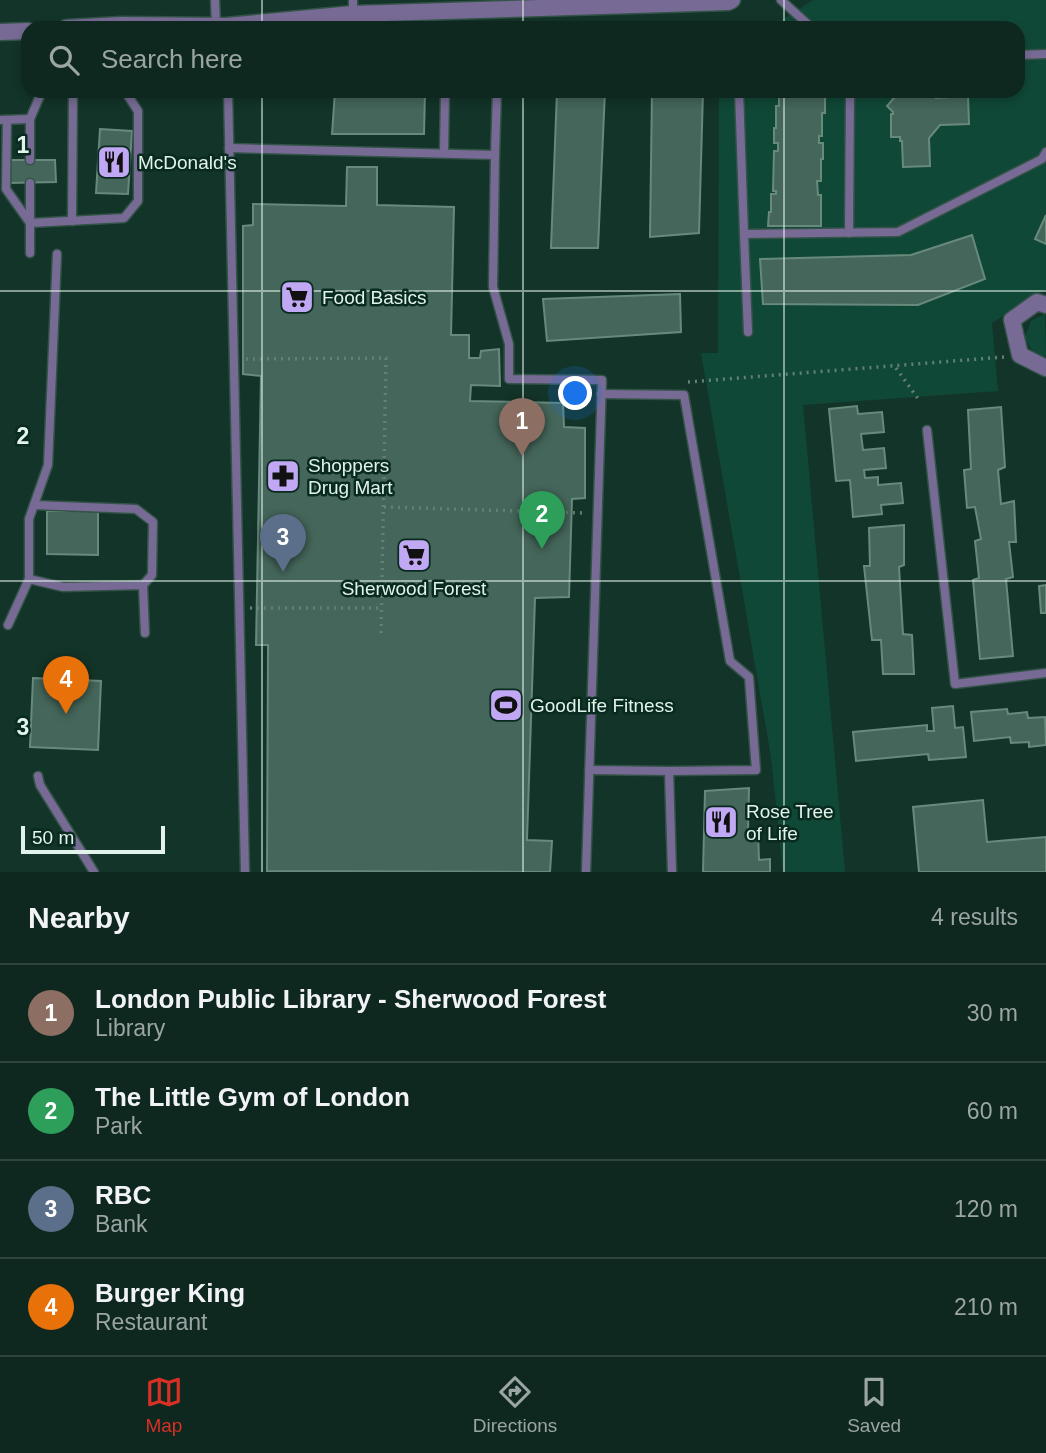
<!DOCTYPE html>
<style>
body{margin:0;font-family:Arial,sans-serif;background:#172f28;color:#f1f3f6}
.scale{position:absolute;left:21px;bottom:18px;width:144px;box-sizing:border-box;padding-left:7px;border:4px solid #e1f3eb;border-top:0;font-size:19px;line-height:24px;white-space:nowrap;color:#e1f3eb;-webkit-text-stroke:5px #082a1f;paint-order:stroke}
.you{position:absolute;left:576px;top:394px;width:24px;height:24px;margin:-18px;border:5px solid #fff;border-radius:50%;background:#1a73e8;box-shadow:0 0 0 10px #1a73e833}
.badge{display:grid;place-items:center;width:46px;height:46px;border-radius:50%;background:#d93025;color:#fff;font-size:23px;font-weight:700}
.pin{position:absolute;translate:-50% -58px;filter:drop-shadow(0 2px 4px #0008)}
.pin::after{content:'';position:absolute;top:37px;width:24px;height:21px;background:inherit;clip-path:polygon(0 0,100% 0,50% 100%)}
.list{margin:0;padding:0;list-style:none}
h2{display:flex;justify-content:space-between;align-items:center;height:91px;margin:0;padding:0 28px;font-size:30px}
h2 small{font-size:23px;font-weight:400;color:#9ba5a4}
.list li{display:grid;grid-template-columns:46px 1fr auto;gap:21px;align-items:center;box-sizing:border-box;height:98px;padding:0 28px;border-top:2px solid #2e443d}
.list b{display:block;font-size:26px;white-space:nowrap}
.list p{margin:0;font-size:23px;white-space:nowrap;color:#9ba5a4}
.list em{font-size:23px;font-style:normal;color:#9ba5a4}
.icon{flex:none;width:38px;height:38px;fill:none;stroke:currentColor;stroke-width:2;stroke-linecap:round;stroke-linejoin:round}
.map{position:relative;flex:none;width:1046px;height:872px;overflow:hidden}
.search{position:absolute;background:#0e271f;box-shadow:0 4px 10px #0003;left:21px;right:21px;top:21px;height:77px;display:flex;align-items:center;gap:18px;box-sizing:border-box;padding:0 24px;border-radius:21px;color:#9ba5a4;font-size:26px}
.sheet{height:483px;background:#0e271f}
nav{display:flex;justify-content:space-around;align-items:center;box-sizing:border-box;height:98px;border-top:2px solid #2e443d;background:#0e271f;font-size:19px;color:#9ba5a4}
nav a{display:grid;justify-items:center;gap:4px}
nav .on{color:#d93025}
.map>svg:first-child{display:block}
.green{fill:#104837}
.building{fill:#45665a;stroke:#688a7d;stroke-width:2}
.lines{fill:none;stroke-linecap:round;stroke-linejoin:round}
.service-casing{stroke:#345348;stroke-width:11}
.minor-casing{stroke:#345348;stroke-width:19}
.path{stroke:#647f75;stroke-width:3.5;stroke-dasharray:2 5;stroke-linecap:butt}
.service{stroke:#776b95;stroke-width:8}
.minor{stroke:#776b95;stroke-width:16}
.grid{fill:none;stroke:#e1f3eb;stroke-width:2;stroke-opacity:0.55}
.labels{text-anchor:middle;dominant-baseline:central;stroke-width:5;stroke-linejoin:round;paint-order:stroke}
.poi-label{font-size:19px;fill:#e1f3eb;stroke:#082a1f;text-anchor:start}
.grid-label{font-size:23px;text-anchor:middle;font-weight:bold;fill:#e1f3eb;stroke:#082a1f;stroke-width:5;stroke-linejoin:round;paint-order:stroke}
</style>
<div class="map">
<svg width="1046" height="872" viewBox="0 0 1046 872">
<rect width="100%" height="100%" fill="#133429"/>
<!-- green -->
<g class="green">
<path d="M813 0H1046V289L992 323 998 391 803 405 845 872H783L771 757 701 353H718L719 91H1018V28H765L771 27Z"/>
<path d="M1045 314 1046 356C1034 356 1029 347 1025 337L1031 321Z"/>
</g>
<!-- building -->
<g class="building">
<path d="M335 91H425L424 134H332Z"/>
<path d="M557 91H605L598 248H551Z"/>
<path d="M652 91H703L699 233 650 237Z"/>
<path d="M774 91H821V96H825V113H822V136H819V143H823V159H821V181H817L818 195H821V226H768L769 212H771V194H776V191H773L774 151H778V143H774V128H776V106H779V91Z"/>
<path d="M900 91H936V98L968 96 969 124 940 125 929 138 930 166 903 167 902 141H900V137H891V114H893V112L887 106Z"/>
<path d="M100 129 132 131 128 194 96 193Z"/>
<path d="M9 160H55L56 182 9 183Z"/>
<path d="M347 167H377V205L454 207 451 335H469V358H480L481 351 499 349 500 386 471 385 470 401 563 403 564 427 585 428V498L572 499 569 597 535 598 527 840 552 841 550 872 267 871 268 645H256L261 376 243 374V226L253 225V204L346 206Z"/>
<path d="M1046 215V244L1035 239Z"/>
<path d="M972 235 985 279 918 305 763 304 760 259 911 255Z"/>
<path d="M680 294 681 332 547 341 543 299Z"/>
<path d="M857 406 858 414 882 412 884 432 861 434 863 450 884 448 886 468 864 470 865 478 878 477V485L901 483 903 503 881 505 882 514 853 517 850 480 836 481 829 409Z"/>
<path d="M1001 407 1005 467 998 470 1001 504 1014 501 1016 542H1009L1013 577 1006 579 1013 656 980 659 973 580 979 578 975 541 981 539 975 507 967 508 964 470 971 469 968 410Z"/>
<path d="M47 511H98V555L47 554Z"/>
<path d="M904 525V565L899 567 903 634 912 635 914 674H883L881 640H872L864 566H870L869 528Z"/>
<path d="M1046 585V613H1041L1039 586Z"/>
<path d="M33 678 101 681 98 750 30 747Z"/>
<path d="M953 706 955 728 963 727 966 757 929 760 928 754 856 761 853 732 927 725V731H934L932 708Z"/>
<path d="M1007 709 1008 714 1027 712 1028 718 1045 717 1046 745 1029 747V742L1011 743 1010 737 974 741 971 712Z"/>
<path d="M749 788 748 832H758L759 860 770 859V872H703L705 791Z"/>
<path d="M983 800 987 842 1046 837V872H919L913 807Z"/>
</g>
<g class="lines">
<!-- service casing -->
<g class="service-casing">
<g id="service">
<path d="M215 0 216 26"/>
<path d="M353 0V14"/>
<path d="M781 0 812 28"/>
<path d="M1018 55 1046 54"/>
<path d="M228 91 245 872"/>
<path d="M739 91 744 234"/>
<path d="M0 120 30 119"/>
<path d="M7 120 6 189 30 223 124 218 138 201V111L125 91"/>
<path d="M229 148 495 155 493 287 509 344V379L602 380 586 872"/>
<path d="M444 153 445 91"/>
<path d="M495 155 497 91"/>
<path d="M30 160V119L42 91"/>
<path d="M72 221 73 91"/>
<path d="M849 233 850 91"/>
<path d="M30 253V183"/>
<path d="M748 332 744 234 898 232 1042 159 1046 152"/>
<path d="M601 394 684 395 730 661 749 677 756 770 669 771 672 872"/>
<path d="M927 430 955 684 1046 673"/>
<path d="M34 505 136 509 153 522 152 575 143 585"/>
<path d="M29 579 63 587 143 585 145 633"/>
<path d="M8 625 29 579V519L48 465 57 254"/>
<path d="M589 770 669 771"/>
<path d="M38 776 40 785 94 872"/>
</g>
</g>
<!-- minor casing -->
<g class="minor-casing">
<g id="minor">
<path d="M66 28 121 25 226 26 353 14 728 2 732 0"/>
<path d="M0 32 28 31"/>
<path d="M1046 305 1037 302 1012 320 1020 355 1046 368"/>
</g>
</g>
<!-- path -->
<g class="path">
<path d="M246 359 386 358 381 638"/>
<path d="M896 368 919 400"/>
<path d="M688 382 1004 357"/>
<path d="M384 507 585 513"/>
<path d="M250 608H381"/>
</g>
<!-- service -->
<use href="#service" class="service"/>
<!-- minor -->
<use href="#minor" class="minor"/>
</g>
<!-- grid -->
<path class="grid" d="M262 0V28M523 0V28M784 0V28M262 91V872M523 91V872M784 91V872M0 291H1046M0 581H1046"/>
<!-- icons -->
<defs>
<g id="restaurant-square" transform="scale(1.75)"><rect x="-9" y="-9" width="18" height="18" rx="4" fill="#c0a8f4" stroke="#082a1f"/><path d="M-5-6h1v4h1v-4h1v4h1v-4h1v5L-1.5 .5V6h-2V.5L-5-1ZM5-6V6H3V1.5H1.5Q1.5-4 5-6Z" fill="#111"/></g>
<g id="supermarket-square" transform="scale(1.75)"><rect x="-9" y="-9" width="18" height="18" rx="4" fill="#c0a8f4" stroke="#082a1f"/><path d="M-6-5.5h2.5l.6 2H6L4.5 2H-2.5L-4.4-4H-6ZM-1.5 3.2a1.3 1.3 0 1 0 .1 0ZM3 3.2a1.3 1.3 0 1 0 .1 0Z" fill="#111"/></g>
<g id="pharmacy-square" transform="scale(1.75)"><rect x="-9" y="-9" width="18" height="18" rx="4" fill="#c0a8f4" stroke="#082a1f"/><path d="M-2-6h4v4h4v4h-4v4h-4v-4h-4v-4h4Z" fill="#111"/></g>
<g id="stadium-square" transform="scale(1.75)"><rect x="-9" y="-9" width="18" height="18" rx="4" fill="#c0a8f4" stroke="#082a1f"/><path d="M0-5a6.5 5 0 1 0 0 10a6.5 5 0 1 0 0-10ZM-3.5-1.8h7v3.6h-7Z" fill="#111"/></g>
</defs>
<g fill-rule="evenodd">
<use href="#restaurant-square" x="114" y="162"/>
<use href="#supermarket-square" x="297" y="297"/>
<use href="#pharmacy-square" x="283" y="476"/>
<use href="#supermarket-square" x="414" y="555"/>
<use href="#stadium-square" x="506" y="705"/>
<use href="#restaurant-square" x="721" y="822"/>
</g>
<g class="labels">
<!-- poi labels -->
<g class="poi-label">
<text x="138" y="162">McDonald's</text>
<text x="322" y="297">Food Basics</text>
<text x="308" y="465">Shoppers<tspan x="308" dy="22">Drug Mart</tspan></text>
<text x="414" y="588" text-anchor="middle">Sherwood Forest</text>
<text x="530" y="705">GoodLife Fitness</text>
<text x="746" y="811">Rose Tree<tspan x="746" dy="22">of Life</tspan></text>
</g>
</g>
<g class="grid-label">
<text x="23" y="153">1</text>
<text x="23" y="444">2</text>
<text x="23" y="735">3</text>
</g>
</svg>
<div class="scale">50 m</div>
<div class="you"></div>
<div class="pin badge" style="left:522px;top:456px;background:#8d6e63">1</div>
<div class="pin badge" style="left:542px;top:549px;background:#2e9e5b">2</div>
<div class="pin badge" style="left:283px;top:572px;background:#5c6f8a">3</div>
<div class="pin badge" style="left:66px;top:714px;background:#e8710a">4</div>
<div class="search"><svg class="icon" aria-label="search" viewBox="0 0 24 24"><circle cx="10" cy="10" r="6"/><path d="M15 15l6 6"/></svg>Search here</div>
</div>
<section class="sheet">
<h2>Nearby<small>4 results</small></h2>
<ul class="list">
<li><span class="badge" style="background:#8d6e63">1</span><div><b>London Public Library - Sherwood Forest</b><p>Library</p></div><em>30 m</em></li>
<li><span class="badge" style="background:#2e9e5b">2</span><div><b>The Little Gym of London</b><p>Park</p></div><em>60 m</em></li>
<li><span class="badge" style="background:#5c6f8a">3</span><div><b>RBC</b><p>Bank</p></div><em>120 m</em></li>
<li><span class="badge" style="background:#e8710a">4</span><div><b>Burger King</b><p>Restaurant</p></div><em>210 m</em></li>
</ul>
</section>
<nav>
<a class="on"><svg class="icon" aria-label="map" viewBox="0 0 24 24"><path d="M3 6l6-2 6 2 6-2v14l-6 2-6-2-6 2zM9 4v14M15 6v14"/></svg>Map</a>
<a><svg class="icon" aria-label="directions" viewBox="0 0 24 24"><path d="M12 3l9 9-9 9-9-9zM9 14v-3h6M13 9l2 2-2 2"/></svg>Directions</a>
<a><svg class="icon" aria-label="saved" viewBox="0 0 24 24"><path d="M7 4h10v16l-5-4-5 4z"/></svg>Saved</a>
</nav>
